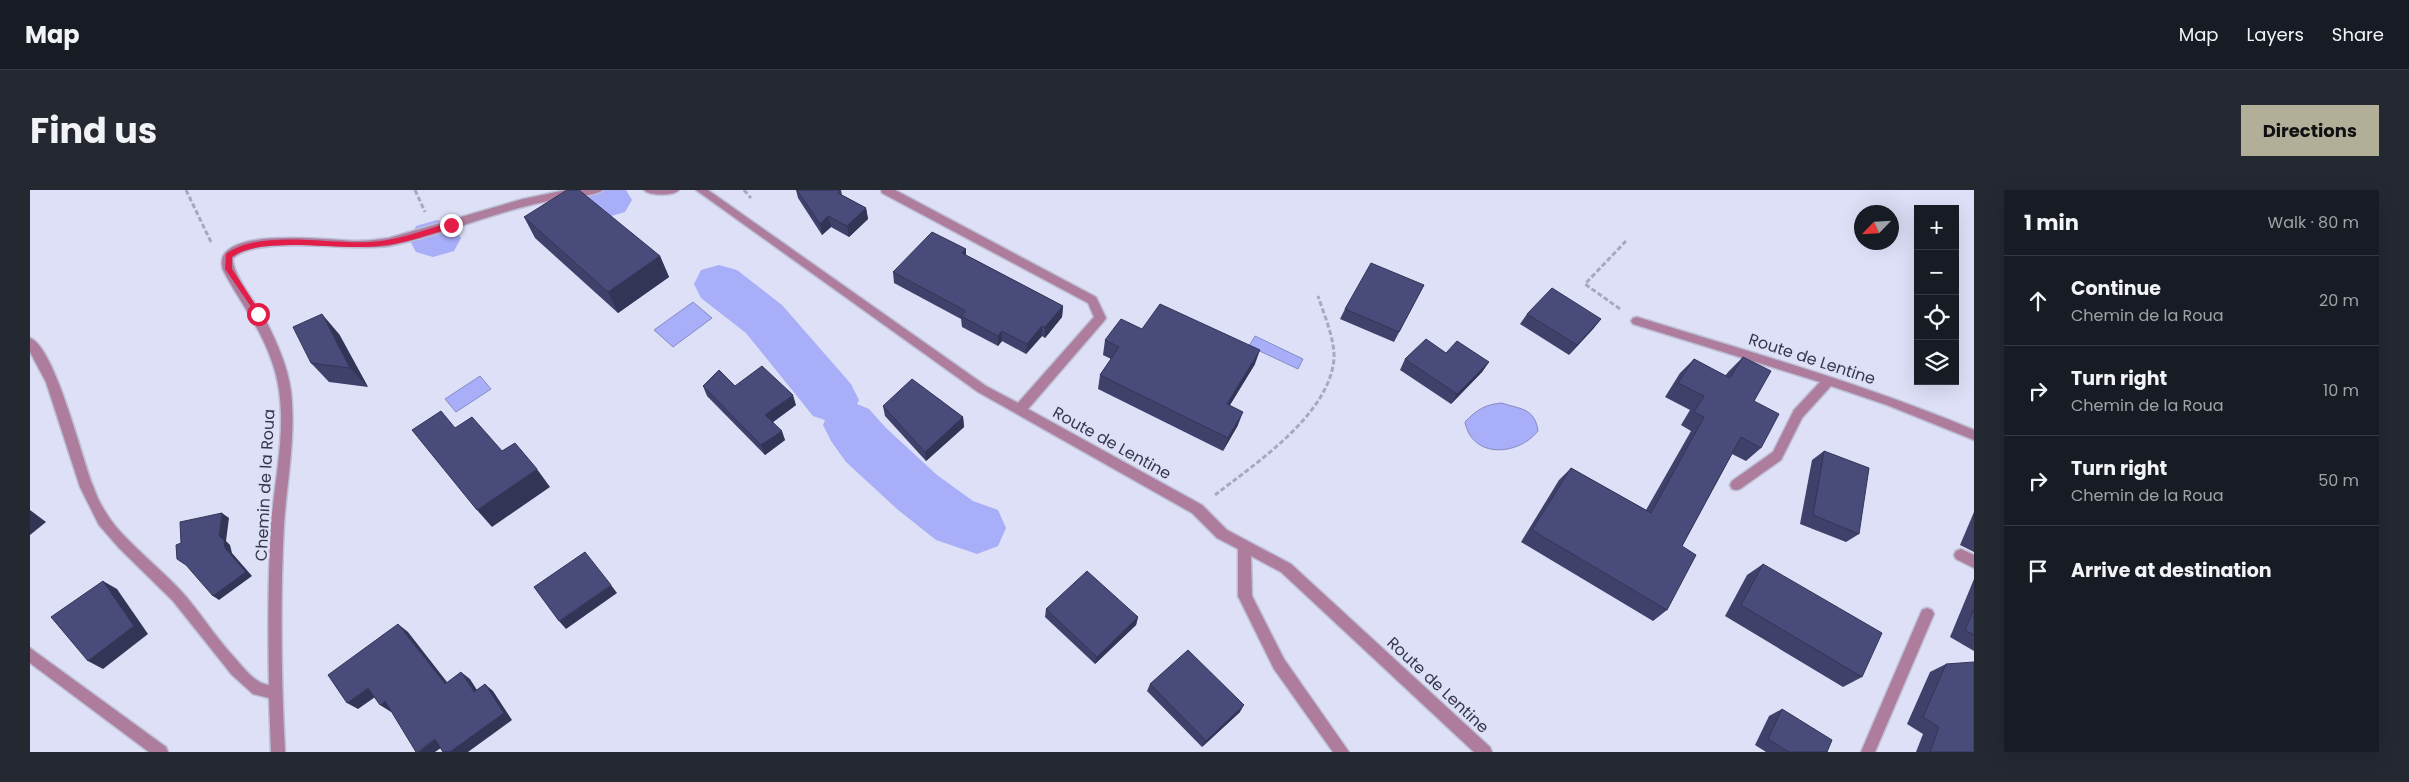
<!DOCTYPE html>
<meta charset="utf-8">
<style>
body{margin:0;font-family:Poppins,sans-serif;background:#242831;color:#f1f3f6}
.controls{position:absolute;right:15px;top:15px;display:grid;overflow:hidden;border-radius:0px;box-shadow:0 5px 20px #0002}
.controls button{width:45px;height:45px;display:grid;place-items:center;padding:0;border:0;border-bottom:1px solid #363941;background:#171b24;color:#f1f3f6;font:25px sans-serif}
.compass{position:absolute;left:1824px;top:15px;width:45px;height:45px;border-radius:50%;background:#171b24;box-shadow:0 5px 20px #0002;rotate:245deg}
.stop{position:absolute;width:15px;height:15px;margin:-11px;border:4px solid #e11d48;border-radius:50%;background:#fff}
.stop.end{background:#e11d48;border-color:#fff;box-shadow:0 1px 5px #0008}
.list{margin:0;padding:0;list-style:none}
h2{display:flex;justify-content:space-between;align-items:center;height:65px;margin:0;padding:0 20px;font-size:21px}
h2 small{font-size:16px;font-weight:400;color:#9ea1a6}
.list li{display:grid;grid-template-columns:32px 1fr auto;gap:15px;align-items:center;box-sizing:border-box;height:90px;padding:0 20px;border-top:1px solid #363941}
.list b{display:block;font-size:19px;white-space:nowrap}
.list p{margin:0;font-size:16px;white-space:nowrap;color:#9ea1a6}
.list em{font-size:16px;font-style:normal;color:#9ea1a6}
.icon{flex:none;width:28px;height:28px;fill:none;stroke:currentColor;stroke-width:2;stroke-linecap:round;stroke-linejoin:round}
.map{position:relative;flex:none;width:1944px;height:562px;overflow:hidden;border-radius:0px}
header{display:flex;align-items:center;gap:30px;box-sizing:border-box;height:70px;padding:0 25px;background:#171b24;border-bottom:1px solid #363941}
header strong{font-size:24px}
nav{display:flex;gap:28px;margin-inline-start:auto;font-size:18px}
.intro{display:flex;align-items:center;justify-content:space-between;box-sizing:border-box;height:120px;padding:0 30px}
h1{margin:0;font-size:35px}
.button{padding:12px 22px;border-radius:0px;background:#b2af99;color:#111;font-size:18px;font-weight:700}
main{display:flex;gap:30px;padding:0 30px}
aside{flex:1;background:#171b24;border-radius:0px;box-shadow:0 5px 20px #0002}
.map>svg:first-child{display:block}
.water{fill:#a8aef8;stroke:#868bc5}
.lines{fill:none;stroke-linecap:round;stroke-linejoin:round}
.river{fill:#a8aef8;fill-rule:evenodd}
.minor-casing{stroke:#bcbed5;stroke-width:3}
.path{stroke:#a7a9c0;stroke-width:3;stroke-dasharray:5 2.5;stroke-linecap:butt}
.minor{fill:#ae7d9d;fill-rule:evenodd}
.wall{fill:#3f416a}
.shaded-wall{fill:#333556}
.building{fill:#494c7b;stroke:#333556}
.route{fill:#e11d48}
.labels{text-anchor:middle;dominant-baseline:central;stroke-width:5;stroke-linejoin:round;paint-order:stroke}
.street-label{font-size:16px;fill:#36384e;stroke:#dde0f7}
</style>
<header>
<strong>Map</strong>
<nav><a>Map</a><a>Layers</a><a>Share</a></nav>
</header>
<div class="intro"><h1>Find us</h1><a class="button">Directions</a></div>
<main>
<div class="map">
<svg width="1944" height="562" viewBox="0 0 1944 562">
<rect width="100%" height="100%" fill="#dde0f7"/>
<!-- water -->
<g class="water">
<path d="M663 112 682 128 643 157 624 140Z"/>
<path d="M1225 146 1273 169 1268 179 1219 156Z"/>
<path d="M450 186 461 199 426 222 415 209Z"/>
<path d="M1472 213C1488 219 1505 217 1508 241 1488 266 1442 269 1435 232 1446 220 1456 214 1472 213Z"/>
</g>
<g class="lines">
<!-- river -->
<g class="river">
<path d="M534 0H596L602 10 595 22 578 27 537 19 530 7Z"/>
<path d="M407 30 424 35 431 48 424 61 403 67 386 62 379 49 386 36Z"/>
<path d="M689 75 707 80 752 115 821 194 829 210 827 214 839 219 856 238 907 285 943 311 968 320 976 338 968 356 947 364 906 350 867 319 816 272 801 251 793 235 795 230 783 226 716 143 671 108 664 94 671 80Z"/>
</g>
<!-- minor casing -->
<g class="minor-casing">
<g id="minor">
<path d="M536 0H573C568 6 528 9 518 11 464 22 413 45 359 56 320 62 230 44 203 68 201 83 228 116 236 131 247 153 258 177 261 202 266 246 257 290 254 334 250 410 251 486 255 562H241L239 508 223 504 202 485 143 411 89 358 69 335 50 297 16 192 0 162V148C25 157 52 269 63 296 68 311 77 326 87 338 107 361 132 380 152 402 171 423 185 447 204 467 213 477 225 494 239 495 238 442 238 388 241 335 245 285 259 231 245 181 233 140 212 116 193 80 178 35 301 50 324 51 336 51 347 50 359 48L493 9Z"/>
<path d="M614 0H649C644 6 619 6 614 0Z"/>
<path d="M666 0H678L956 196 988 213 1064 127 1058 113 852 3 851 0H865L1066 107 1076 128 1074 131 998 219 1172 315 1197 340 1261 374 1460 557 1462 562H1444L1251 382 1221 366 1222 406 1254 469 1319 562H1303L1244 479 1210 410 1208 406V359L1187 348 1162 323 948 202Z"/>
<path d="M1607 127C1720 162 1834 194 1944 240V250L1857 215 1801 196 1772 228 1751 270 1710 299 1706 300 1702 299 1700 295 1702 291 1743 262 1764 220 1790 192 1603 134 1601 131 1603 128Z"/>
<path d="M1931 359 1944 365V378L1926 369 1924 365 1926 361Z"/>
<path d="M1897 418 1902 420 1904 424 1845 562H1831L1892 420Z"/>
<path d="M0 458 136 557 138 562H119L0 473Z"/>
</g>
</g>
<!-- path -->
<g class="path">
<path d="M156 0 182 54"/>
<path d="M385 0 395 22"/>
<path d="M714 0 721 8"/>
<path d="M1590 119 1555 94 1596 51"/>
<path d="M1185 305C1226 273 1299 225 1304 169 1305 149 1294 125 1288 106"/>
</g>
<!-- minor -->
<use href="#minor" class="minor"/>
</g>
<!-- wall -->
<g class="wall">
<path d="M766 0H811L812 5 836 18 838 29 819 47 801 37 792 45 768 8Z"/>
<path d="M494 27 630 66 639 87 588 123 505 48Z"/>
<path d="M936 59V65L1033 116 1032 127 1015 148 1012 146 996 164 972 151 968 156 932 137 931 129 864 93 863 82Z"/>
<path d="M1394 95 1364 152 1310 129 1315 119Z"/>
<path d="M1497 124 1571 129 1563 139 1539 165 1490 134Z"/>
<path d="M1112 139 1225 174 1200 215 1208 235 1193 261 1068 199 1070 185 1081 169 1073 165 1075 150Z"/>
<path d="M309 144 338 197 299 192 281 173Z"/>
<path d="M1416 163 1459 172 1452 182 1421 214 1370 180 1375 169Z"/>
<path d="M1713 167 1724 211 1731 258 1716 271 1702 264 1652 356 1637 420 1623 431 1491 352 1529 290 1541 278 1616 320 1661 241 1651 235 1660 220 1635 207 1650 183 1664 169 1695 186 1699 181Z"/>
<path d="M673 196H705L766 215 743 232 755 250 735 265 677 206Z"/>
<path d="M853 216 933 227 934 237 896 271 855 226Z"/>
<path d="M1794 261 1829 344 1816 352 1770 334 1782 270Z"/>
<path d="M1944 322V362L1930 355Z"/>
<path d="M1733 374 1832 487 1813 497 1695 426 1717 385Z"/>
<path d="M1944 389V461L1920 447Z"/>
<path d="M1016 419 1108 427 1106 435 1065 474 1015 427Z"/>
<path d="M1916 474 1944 562H1886L1893 544 1877 534 1900 482Z"/>
<path d="M1120 494 1210 522 1172 557 1117 501Z"/>
<path d="M1752 519 1797 562H1736L1725 555 1739 526Z"/>
</g>
<!-- shaded-wall -->
<g class="shaded-wall">
<path d="M836 18 838 29 819 47 817 36Z"/>
<path d="M798 26 801 37 792 45 790 34Z"/>
<path d="M936 59V70L932 63Z"/>
<path d="M630 66 639 87 588 123 578 102Z"/>
<path d="M1033 116 1032 127 1015 148V137Z"/>
<path d="M292 124 309 144 338 197 320 178Z"/>
<path d="M1571 129 1563 139 1539 165 1547 155Z"/>
<path d="M1012 136V146L996 164 997 154Z"/>
<path d="M972 141V151L968 156V146Z"/>
<path d="M1230 160 1225 174 1192 228 1197 214Z"/>
<path d="M1459 172 1452 182 1421 214 1427 204Z"/>
<path d="M763 205 766 215 739 235 735 225Z"/>
<path d="M1213 222 1208 235 1193 261 1198 248Z"/>
<path d="M933 227 934 237 896 271 895 262Z"/>
<path d="M752 241 755 250 735 265 731 255Z"/>
<path d="M507 279 520 297 462 337 447 320Z"/>
<path d="M0 320 16 332 0 345Z"/>
<path d="M192 323 199 328 196 351 200 355 202 363 222 386 189 410 183 406 195 358 189 346Z"/>
<path d="M73 391 87 399 118 444 73 479 58 471Z"/>
<path d="M581 395 587 403 536 439 529 431Z"/>
<path d="M1108 427 1106 435 1065 474 1067 467Z"/>
<path d="M368 434 378 442 424 501 415 494Z"/>
<path d="M431 482 440 489 452 508 444 502Z"/>
<path d="M455 494 463 501 482 530 438 562H420Z"/>
<path d="M338 498 348 505 328 519 317 513Z"/>
<path d="M355 511 366 518 361 522 350 515Z"/>
<path d="M1214 515 1210 522 1172 557 1176 551Z"/>
<path d="M405 549 415 555 405 562H387Z"/>
</g>
<!-- building -->
<g class="building">
<path d="M537 0H549L630 66 578 102 494 27Z"/>
<path d="M767 0H810L808 3 836 18 817 36 798 26 790 34Z"/>
<path d="M902 42 936 59 932 63 1033 116 1015 137 1012 136 997 154 972 141 968 146 931 126 936 121 863 82Z"/>
<path d="M1341 73 1394 95 1369 142 1315 119Z"/>
<path d="M1522 98 1571 129 1547 155 1497 124Z"/>
<path d="M1130 114 1230 160 1197 214 1213 222 1198 248 1070 185 1089 157 1075 150 1091 129 1112 139Z"/>
<path d="M292 124 320 178 281 173 263 137Z"/>
<path d="M1396 149 1416 163 1427 151 1459 172 1427 204 1375 169Z"/>
<path d="M1713 167 1741 181 1724 211 1749 224 1731 258 1711 247 1652 356 1666 365 1637 420 1502 340 1541 278 1621 323 1674 227 1664 222 1674 206 1648 193 1664 169 1700 188Z"/>
<path d="M732 176 763 205 735 225 752 241 731 255 673 196 689 180 705 196Z"/>
<path d="M882 189 933 227 895 262 853 216Z"/>
<path d="M411 221 425 238 442 227 472 261 485 253 507 279 447 320 382 240Z"/>
<path d="M1794 261 1839 278 1829 344 1783 325Z"/>
<path d="M192 323 189 346 194 350 195 358 216 382 183 406 156 375 147 369 146 355 151 353 150 332Z"/>
<path d="M555 362 581 395 529 431 504 397Z"/>
<path d="M1733 374 1852 443 1832 487 1711 415Z"/>
<path d="M1057 381 1108 427 1067 467 1016 419Z"/>
<path d="M73 391 104 436 58 471 21 427Z"/>
<path d="M1944 419V445L1935 440Z"/>
<path d="M368 434 415 494 431 482 444 502 455 494 474 523 420 562H413L405 549 386 562 355 511 350 515 338 498 317 513 298 485Z"/>
<path d="M1158 460 1214 515 1176 551 1120 494Z"/>
<path d="M1944 472V562H1900L1909 537 1893 527 1916 474Z"/>
<path d="M1752 519 1802 550 1797 562H1759L1738 549Z"/>
</g>
<!-- route -->
<path class="route" d="M421 32 424 33V37C400 44 374 54 349 56 310 61 232 45 202 67V79L230 122 231 124 228 127 195 79 196 64C233 37 306 57 351 51 374 48 398 39 421 32Z"/>
<g class="labels">
<!-- street labels -->
<g class="street-label">
<text transform="translate(1782 169) rotate(18)">Route de Lentine</text>
<text transform="translate(1082 253) rotate(29)">Route de Lentine</text>
<text transform="translate(235 295) rotate(-87)">Chemin de la Roua</text>
<text transform="translate(1408 495) rotate(43)">Route de Lentine</text>
</g>
</g>
</svg>
<div class="controls">
<button>+</button>
<button>−</button>
<button><svg class="icon" aria-label="locate" viewBox="0 0 24 24"><circle cx="12" cy="12" r="6"/><path d="M12 2v4M12 18v4M2 12h4M18 12h4"/></svg></button>
<button><svg class="icon" aria-label="layers" viewBox="0 0 24 24"><path d="M12 4l9 5-9 5-9-5zM3 14l9 5 9-5"/></svg></button>
</div>
<svg class="compass" viewBox="-18 -18 36 36"><path d="M0-13l5 13h-10z" fill="#e53935"/><path d="M0 13l5-13h-10z" fill="#9ea1a6"/></svg>
<div class="stop" style="left:228px;top:124px"></div>
<div class="stop end" style="left:421px;top:35px"></div>
</div>
<aside>
<h2>1 min<small>Walk · 80 m</small></h2>
<ul class="list">
<li><svg class="icon" aria-label="ahead" viewBox="0 0 24 24"><path d="M12 20V5M6 11l6-6 6 6"/></svg><div><b>Continue</b><p>Chemin de la Roua</p></div><em>20 m</em></li>
<li><svg class="icon" aria-label="right" viewBox="0 0 24 24"><path d="M7 20v-9h11M14 6l5 5-5 5"/></svg><div><b>Turn right</b><p>Chemin de la Roua</p></div><em>10 m</em></li>
<li><svg class="icon" aria-label="right" viewBox="0 0 24 24"><path d="M7 20v-9h11M14 6l5 5-5 5"/></svg><div><b>Turn right</b><p>Chemin de la Roua</p></div><em>50 m</em></li>
<li><svg class="icon" aria-label="arrive" viewBox="0 0 24 24"><path d="M6 21V4h12l-3 4 3 4H6"/></svg><div><b>Arrive at destination</b></div></li>
</ul>
</aside>
</main>
